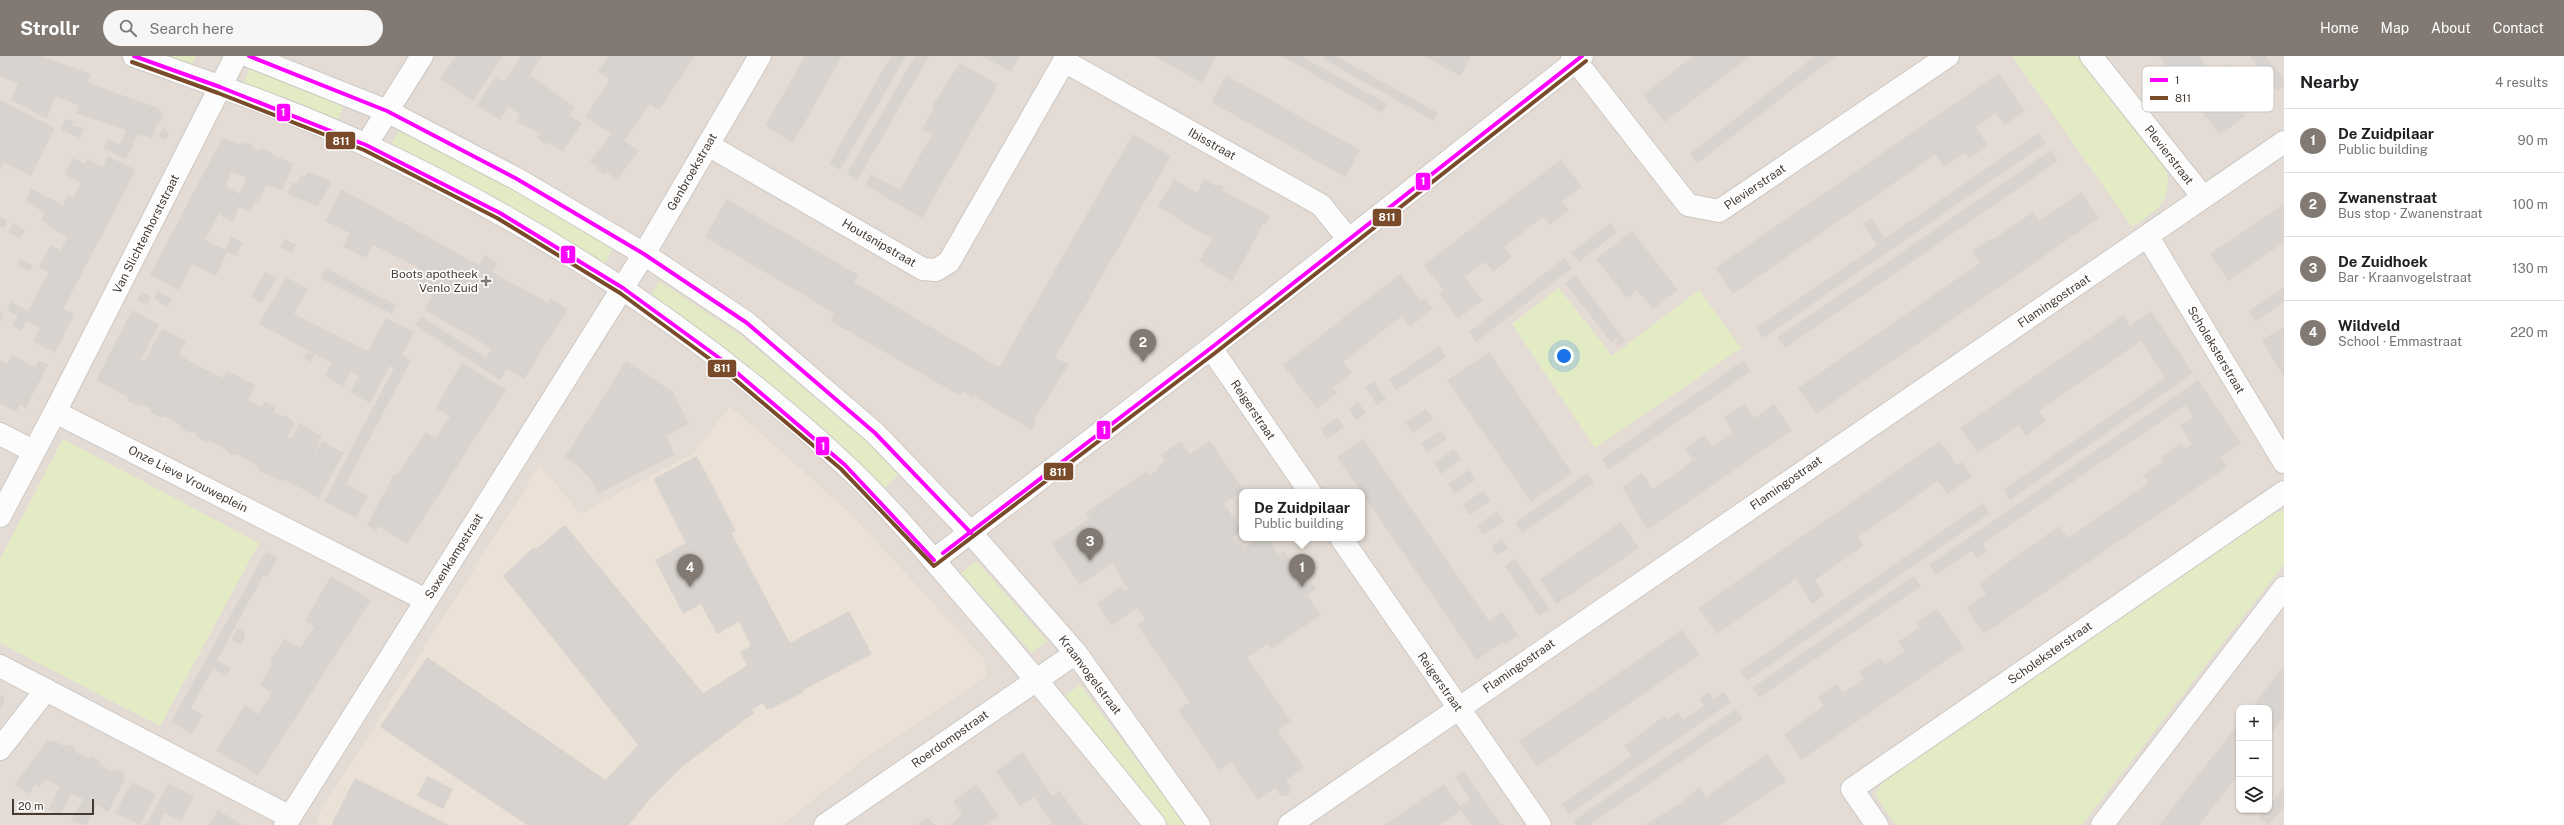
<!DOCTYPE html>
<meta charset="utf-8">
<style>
body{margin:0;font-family:"Public Sans",sans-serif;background:#f6f6f6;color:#202124}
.controls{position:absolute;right:12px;bottom:12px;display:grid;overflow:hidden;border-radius:8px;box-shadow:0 1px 3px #0004}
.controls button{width:36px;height:36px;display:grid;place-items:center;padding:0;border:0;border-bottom:1px solid #e0e0e0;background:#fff;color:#202124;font:20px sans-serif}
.scale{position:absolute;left:12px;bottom:10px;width:82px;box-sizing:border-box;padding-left:4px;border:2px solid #453b33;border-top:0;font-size:11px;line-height:14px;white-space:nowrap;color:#453b33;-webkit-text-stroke:3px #fff;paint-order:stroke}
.you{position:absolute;left:1564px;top:300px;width:14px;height:14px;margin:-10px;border:3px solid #fff;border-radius:50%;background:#1a73e8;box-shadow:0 0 0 6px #1a73e833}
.badge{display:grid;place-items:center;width:26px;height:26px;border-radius:50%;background:#817972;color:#fff;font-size:13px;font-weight:700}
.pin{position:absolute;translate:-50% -33px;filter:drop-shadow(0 1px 2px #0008)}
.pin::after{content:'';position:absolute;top:21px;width:14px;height:12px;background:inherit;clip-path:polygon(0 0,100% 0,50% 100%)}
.popup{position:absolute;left:1239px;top:433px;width:126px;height:52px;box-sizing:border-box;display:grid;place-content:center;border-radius:8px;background:#fff;filter:drop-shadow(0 1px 3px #0005);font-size:13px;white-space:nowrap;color:#757577}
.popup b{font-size:15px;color:#202124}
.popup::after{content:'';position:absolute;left:50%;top:100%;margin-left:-8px;border:8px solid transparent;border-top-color:#fff}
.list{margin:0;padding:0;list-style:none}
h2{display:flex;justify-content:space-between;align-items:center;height:52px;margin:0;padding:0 16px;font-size:17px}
h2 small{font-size:13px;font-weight:400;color:#757577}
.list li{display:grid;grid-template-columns:26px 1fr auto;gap:12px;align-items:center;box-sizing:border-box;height:64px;padding:0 16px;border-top:1px solid #e0e0e0}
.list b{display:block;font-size:15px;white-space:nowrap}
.list p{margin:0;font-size:13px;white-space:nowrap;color:#757577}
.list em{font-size:13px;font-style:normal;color:#757577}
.icon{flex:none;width:22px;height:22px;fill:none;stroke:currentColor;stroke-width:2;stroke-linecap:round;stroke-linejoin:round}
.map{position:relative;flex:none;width:2284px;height:769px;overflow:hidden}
header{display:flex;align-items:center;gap:24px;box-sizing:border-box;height:56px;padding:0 20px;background:#817972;color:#fff}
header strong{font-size:19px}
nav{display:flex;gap:22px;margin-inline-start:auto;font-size:14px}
.search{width:280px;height:36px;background:#f6f6f6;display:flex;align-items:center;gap:10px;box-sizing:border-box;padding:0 14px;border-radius:22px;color:#757577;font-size:15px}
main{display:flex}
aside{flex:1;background:#fff}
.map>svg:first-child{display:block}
.residential{fill:#e4dcd4;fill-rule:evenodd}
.education{fill:#ebe1d6}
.green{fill:#e3ebc5}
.building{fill:#d8d3ce;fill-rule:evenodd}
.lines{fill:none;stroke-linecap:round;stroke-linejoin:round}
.minor-casing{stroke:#ccc8c4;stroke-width:24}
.minor{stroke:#fdfcfc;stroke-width:22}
.bus-1-casing{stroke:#fff;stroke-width:7}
.bus-2-casing{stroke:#fff;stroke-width:7}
.bus-1{stroke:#f0f;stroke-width:4}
.bus-2{stroke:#7a4b2a;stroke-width:4}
.poi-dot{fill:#817972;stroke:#fff;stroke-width:1.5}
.labels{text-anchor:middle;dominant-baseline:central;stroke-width:3.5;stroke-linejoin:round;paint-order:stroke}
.street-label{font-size:12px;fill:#453b33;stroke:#fff}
.poi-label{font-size:12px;fill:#453b33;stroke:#fff;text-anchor:end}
.key{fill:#fff;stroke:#c7c4c2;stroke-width:1}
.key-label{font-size:11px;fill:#453b33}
.line-badge{stroke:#fff;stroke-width:1.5}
.badge-label{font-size:11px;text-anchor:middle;font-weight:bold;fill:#fff}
</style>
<header>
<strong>Strollr</strong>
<div class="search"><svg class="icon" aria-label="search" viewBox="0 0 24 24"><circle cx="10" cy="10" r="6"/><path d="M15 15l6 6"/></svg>Search here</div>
<nav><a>Home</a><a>Map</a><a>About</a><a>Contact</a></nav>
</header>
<main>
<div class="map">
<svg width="2284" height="769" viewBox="0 0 2284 769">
<rect width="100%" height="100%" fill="#f0ece8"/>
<!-- residential -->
<path class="residential" d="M0 0H2284V769H0ZM1242 436H1362V482H1242ZM2239 652H2269V754H2239Z"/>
<!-- education -->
<path class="education" d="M730 350 851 458 985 604 986 620 859 707 782 769H318L317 761 540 409 580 458 694 397Z"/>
<!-- green -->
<g class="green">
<path d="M161 0H196L191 11Z"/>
<path d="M2012 0H2077L2167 116C2171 149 2156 154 2132 171Z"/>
<path d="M250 12 345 47 336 67 242 30Z"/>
<path d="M399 74 513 132 615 190 603 210 391 89Z"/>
<path d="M659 225 740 279 868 386 899 418 881 435 650 240Z"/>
<path d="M1559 232 1612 300 1699 234 1741 292 1595 392 1512 268Z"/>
<path d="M63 383 259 487 160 670 0 587V503Z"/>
<path d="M2284 455V508L2082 769H1896L1878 743 1876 737 1883 726 2272 457Z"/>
<path d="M976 505 1047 585 1032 597 961 517Z"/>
<path d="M1080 629 1186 769H1168L1064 640Z"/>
</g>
<!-- building -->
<g class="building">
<path d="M0 0H41L91 18 88 27 161 53 160 56 164 57 160 68 157 67 152 83 138 78 126 104 104 92 108 83 120 89 126 74 76 57 79 49 55 40 47 63 11 44 18 27 0 20Z"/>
<path d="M456 0H503L473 45 440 23Z"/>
<path d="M521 0H542L530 19 575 51 569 59 582 67 563 96 548 86 546 89 537 82 540 78 516 65 520 58 508 51 500 64 477 49 496 20 504 26Z"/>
<path d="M608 0H695L659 54 650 48 624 85 639 95 617 123 608 117 604 118 597 113V110L590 106 611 78 585 61 610 24 598 15Z"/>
<path d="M805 0H842L793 87 765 70Z"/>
<path d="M891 0H906L840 114 829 108Z"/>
<path d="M915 0H929L857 125 847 118Z"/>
<path d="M982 0H1020L1011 16Z"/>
<path d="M1153 0H1216L1202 27Z"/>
<path d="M1281 0H1301L1387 48 1382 57Z"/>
<path d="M1325 0H1336L1438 57 1434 65 1323 3Z"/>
<path d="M1424 0H1471L1460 20Z"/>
<path d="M1693 0H1750L1665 66 1643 39Z"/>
<path d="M1815 0H1836L1697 108 1690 98Z"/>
<path d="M2159 0H2199L2214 20 2230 8 2245 27 2230 40 2245 60 2220 79Z"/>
<path d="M2250 0H2266L2284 23V30L2277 35Z"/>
<path d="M960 7 998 29 922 162 865 129 871 118 900 134 932 79 922 73 934 52 932 50Z"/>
<path d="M1999 17 2025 55 2004 69 1996 57 1976 71 1988 90 1969 103 1964 97 1944 111 1935 99 1733 238 1715 212Z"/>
<path d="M1226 19 1360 94 1345 121 1211 46Z"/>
<path d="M0 44 55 72 31 120 4 107 0 114Z"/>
<path d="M65 63 73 65 72 69 84 73 80 82 61 74Z"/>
<path d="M163 71 169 78 166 84 159 80Z"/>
<path d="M2038 77 2046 87 1763 282 1756 272 1877 189 1863 168 1872 162 1885 182Z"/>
<path d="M1133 78 1171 100 1055 302 1069 308 1034 364 1036 365 1031 374 974 340 973 342 963 335 960 340 831 265 834 257 705 181 727 143 858 219 854 226 999 311Z"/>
<path d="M222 82 241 89 244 86 252 89 253 93 260 95 262 92 271 96 272 99 293 107 283 135 266 129 258 147 256 145 250 156 239 151 233 166 219 158 205 184 225 194 231 181 243 187 236 200 227 196 216 220 190 207 192 209 179 234 150 219ZM231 116 246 121 240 138 226 130Z"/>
<path d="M2051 94 2058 105 1897 216 1785 292 1777 282Z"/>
<path d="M108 100 136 114 63 253 74 258 55 297 33 285 40 272 27 265 22 275 12 270 18 260 7 254 11 246 28 255 49 216 39 212 50 189 61 194 67 182 41 164 45 157 25 145 31 133 63 149 68 139 73 142 81 127 64 118 73 102 85 108 87 103 103 111Z"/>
<path d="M1561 103 1582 131 1562 146 1569 154 1550 169 1543 161 1504 191 1512 201 1493 216 1485 206 1465 221 1483 244 1458 263 1439 238 1443 234 1424 209Z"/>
<path d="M307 116 332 125 318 150 288 139 292 126 297 128 301 119 306 120Z"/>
<path d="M1204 122 1217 131 1218 128 1224 131 1222 134 1270 160 1265 169 1263 168 1232 226 1199 205 1212 183 1158 151 1174 123 1198 137Z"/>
<path d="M341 133 479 209 485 199 498 207 492 216 548 247 550 242 568 253 524 323 507 313 500 324 415 269 421 260 486 302 491 292 424 254 432 240 419 232 422 227 412 222 419 212 373 189 366 202 343 191 350 177 325 165Z"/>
<path d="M2081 136 2099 162 1816 358 1798 332 1980 207 1973 198 1974 194 1989 183H1994L2033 156 2039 165Z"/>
<path d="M2284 148V186L2228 225 2210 198Z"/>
<path d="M0 161 7 165 4 172 0 170Z"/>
<path d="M14 167 25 174 20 183 8 176Z"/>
<path d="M1610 167 1617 176 1579 206 1571 197Z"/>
<path d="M1632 175 1678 234 1653 253 1637 234 1627 242 1596 203Z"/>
<path d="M285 183 296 189 291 197 280 191Z"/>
<path d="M1564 202 1572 212 1476 286 1469 276Z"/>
<path d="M20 203 33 209 29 215 17 210Z"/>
<path d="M325 212 396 249 392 258 320 222Z"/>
<path d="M265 216 277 222 262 247 251 241Z"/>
<path d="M1400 218 1421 245 1425 242 1433 253 1410 271 1402 260 1343 306 1352 317 1333 332 1337 337 1317 353 1283 309Z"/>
<path d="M1575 219 1621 279 1611 286 1565 227Z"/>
<path d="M286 221 308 233 294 258 368 295 386 262 414 276 402 299 411 304 346 428 368 440 356 462 324 445 394 312 390 310 370 347 350 336 359 320 351 316 343 330 325 320 332 307 259 268Z"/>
<path d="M2284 231V246L2256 265 2249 255Z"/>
<path d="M158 235 172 243 168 251 154 243Z"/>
<path d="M141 236 151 241 147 249 137 244Z"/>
<path d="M132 254 159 269 141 304 144 306 162 272 186 285 179 298 189 305 223 322 227 315 255 329 248 344 262 351 265 345 276 351 273 356 289 362 295 368 287 382 291 383 299 367 322 380 313 400 322 385 344 397 319 442 285 424 280 425 258 414 257 409 237 398 232 400 226 396 225 393 209 384 208 387 196 381 197 378 192 375 190 377 180 372V369L163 360 161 362 151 357V353L141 348 138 350 128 345V341L96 324Z"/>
<path d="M2151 255 2193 317 2010 444 2003 434 2165 322 2141 285 2039 355 2046 365 2026 380 2019 369 1978 397 1960 372 2123 259 2130 270Z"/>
<path d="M0 256 4 258 0 267Z"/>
<path d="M2284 271V321L2262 284Z"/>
<path d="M1621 279 1626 285 1618 290 1615 285Z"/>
<path d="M1439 290 1446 301 1396 334 1389 324Z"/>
<path d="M308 295 315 298 311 306 303 302Z"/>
<path d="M1489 296 1572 417 1531 446 1447 324Z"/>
<path d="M12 299 35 311 39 304 48 309 24 355V351L20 348 16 356 0 347V304L8 308Z"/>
<path d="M1744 304 1751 315 1609 413 1602 403Z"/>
<path d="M626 305 673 336 689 368 666 380 675 399 598 438 590 423 578 410 565 401Z"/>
<path d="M462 306 506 334 407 488 379 470 376 475 367 469 395 417 398 418 426 376 436 382 450 361 436 352Z"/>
<path d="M2198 324 2241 387 2221 401 2227 411 1984 578 1966 552 1986 538 1979 527 2059 470 2068 482 2148 427 2143 419 2163 406 2160 402 2181 387 2185 393 2192 388 2180 370 2193 361 2185 349 1982 488 1987 495 1977 502 1972 495 1936 519 1929 509Z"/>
<path d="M1374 325 1386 343 1377 349 1365 331Z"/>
<path d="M1358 346 1366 357 1356 364 1349 353Z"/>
<path d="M1744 348 1754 362 1774 348 1792 374 1648 474 1622 431 1642 417 1653 433 1673 420 1693 404 1685 392 1705 379 1713 390 1733 376 1724 362Z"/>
<path d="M1426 353 1433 363 1413 377 1405 367Z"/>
<path d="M1338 361 1344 371 1327 383 1320 373Z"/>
<path d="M1441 374 1447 383 1427 397 1421 388Z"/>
<path d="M1363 383 1489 565 1502 556 1518 579 1505 589 1503 586 1477 604 1337 401Z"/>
<path d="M1181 385 1190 398 1210 385 1244 434 1224 448 1242 474 1233 481 1237 488 1242 489 1244 493 1260 482H1268L1279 499 1284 495 1298 516 1302 513 1316 533 1307 539 1321 559 1271 593 1267 588 1256 596 1257 599 1254 597 1247 602 1291 665 1278 674 1304 712 1286 724 1291 732 1290 737 1286 740 1280 739 1275 732 1258 744 1231 706 1219 714 1178 654 1190 646 1137 569 1145 563 1137 552 1111 570 1097 547 1121 530 1125 535 1128 533 1112 507 1080 529 1052 488 1090 462 1086 457 1147 415 1150 419 1157 414 1158 410 1165 405 1161 399Z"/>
<path d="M1940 385 1957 409 1962 406 1972 421 1947 438 1938 425 1858 481 1863 490 1815 524 1824 539 1812 548 1796 523 1717 578 1698 552Z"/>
<path d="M1454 393 1461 404 1441 418 1434 407Z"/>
<path d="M697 400 736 475 732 478 790 587 849 555 872 598 803 634 804 636 771 653 769 652 767 654 763 647 752 654 754 657 683 710 648 745 629 769H527L380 671 427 601 606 724 638 689 503 520 534 491 536 493 565 469 703 637 745 611 747 609 740 596 751 590 739 566 717 578 701 548 683 558 655 504 686 487 653 423Z"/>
<path d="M1469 414 1475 424 1455 438 1448 428Z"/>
<path d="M1587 417 1594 427 1522 477 1515 467Z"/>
<path d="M1483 434 1490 445 1469 459 1463 449Z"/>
<path d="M1983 447 1990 457 1747 625 1740 615Z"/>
<path d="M1497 455 1504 465 1483 479 1477 470Z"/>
<path d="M1621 466 1639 492 1557 548 1540 523Z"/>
<path d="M1502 483 1508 492 1497 500 1491 490Z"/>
<path d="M266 495 278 502 267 521 263 520 217 604 231 612 226 620 213 612 191 652 203 659 192 678 171 666Z"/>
<path d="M1515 503 1550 553 1539 560 1505 510Z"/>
<path d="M331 520 371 544 258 720 216 694 245 649 258 658 272 637 260 629 273 606 270 604 284 583 300 592 314 571 305 565Z"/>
<path d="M1914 520 1921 530 1759 642 1752 632Z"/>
<path d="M1937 553 1964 592 1801 704 1784 678 1824 650 1818 641 1837 628 1843 637 1864 622 1859 616 1880 602 1885 608 1905 595 1898 586 1918 572 1925 581 1916 567Z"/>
<path d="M237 572 244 576 245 582 241 589 231 584Z"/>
<path d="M1682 574 1700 599 1537 711 1519 685Z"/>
<path d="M2284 610V661L2269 680V652H2251Z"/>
<path d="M1709 636 1714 643 1724 636 1731 646 1569 758 1562 748 1631 700 1624 690 1664 660 1667 664 1678 656 1683 664 1704 650 1699 643Z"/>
<path d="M0 638 3 640 5 646 0 653Z"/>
<path d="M1736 653 1743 663 1589 769H1577L1573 765Z"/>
<path d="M2239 667V718L2199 769H2159Z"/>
<path d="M52 684 64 690 68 688 75 691 76 696 88 702 92 700 99 704 100 708 112 715 116 713 123 716 125 723 108 756 97 749 86 769 71 765 83 743 71 738 60 759 48 754 60 731 46 723 39 731 36 728 28 738 15 728 47 685Z"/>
<path d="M1023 696 1052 740 1060 735 1084 769H1053L1034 741 1020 750 996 715Z"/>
<path d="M1767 698 1786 725 1721 769H1645L1681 747 1699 731 1706 741Z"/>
<path d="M1463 715 1502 769H1472L1461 754 1440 769H1384L1444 728 1460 750 1470 743 1455 721Z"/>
<path d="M427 720 453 733 443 753 417 740Z"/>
<path d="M355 722 449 769H331Z"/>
<path d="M132 726 156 738 140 769 115 757Z"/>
<path d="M168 727 194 740 181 765 164 757 158 769H146Z"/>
<path d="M976 728 999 760 986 769H950L962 758 953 745Z"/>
<path d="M2284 731V751L2268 769 2259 762 2266 754H2269V750Z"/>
<path d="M218 754 242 769H208Z"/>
<path d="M928 761 935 769H917Z"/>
</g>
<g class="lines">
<!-- minor casing -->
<g class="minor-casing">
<g id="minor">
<path d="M134 0C212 28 292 54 366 89 540 170 703 277 843 407 883 444 919 487 954 528 1023 607 1089 687 1155 769"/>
<path d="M249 0 387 55 517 123 644 198 747 267 875 377 971 477 1076 597 1199 769"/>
<path d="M1572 0 1688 149 1719 155 1948 0"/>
<path d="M2091 0 2203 141"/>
<path d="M1064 5 1321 149 1349 184"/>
<path d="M366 89 422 0"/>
<path d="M708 89 923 213 936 214 949 206 1067 0"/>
<path d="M2148 181 2284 406"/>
<path d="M1211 292 1310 436"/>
<path d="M55 356 236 0"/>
<path d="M0 378 33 395"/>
<path d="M0 460 55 356 426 544"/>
<path d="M1341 482 1540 769"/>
<path d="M934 504 1211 292 1582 0"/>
<path d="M0 610 290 761"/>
<path d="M0 693 46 634"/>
<path d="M285 769 644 198 760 0"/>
<path d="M825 769 1076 597"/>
<path d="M1289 769 2284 86"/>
<path d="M1877 769 1852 733 2284 436"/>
<path d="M2102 769 2284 532"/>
</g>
</g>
<!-- minor -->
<use href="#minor" class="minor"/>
<!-- bus-1 casing -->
<g class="bus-1-casing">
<g id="bus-1">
<path d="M134 0 220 31 366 89 500 157 623 232 722 304 845 409 934 504"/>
<path d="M249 0 387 55 517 123 644 198 747 267 875 377 971 477"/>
<path d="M943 497 1211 292 1582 0"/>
</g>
</g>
<!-- bus-2 casing -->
<g class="bus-2-casing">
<path id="bus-2" d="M132 6 218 37 364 94 497 162 620 237 718 309 841 413 934 510 1215 297 1586 5"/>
</g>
<!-- bus-1 -->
<use href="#bus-1" class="bus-1"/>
<!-- bus-2 -->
<use href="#bus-2" class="bus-2"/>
</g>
<!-- markers -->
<path class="poi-dot" d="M484 219h4v4h4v4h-4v4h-4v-4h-4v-4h4z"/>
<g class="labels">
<!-- street labels -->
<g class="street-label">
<text transform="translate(1212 88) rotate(29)">Ibisstraat</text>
<text transform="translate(2169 99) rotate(52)">Plevierstraat</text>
<text transform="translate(692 116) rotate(-60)">Genbroekstraat</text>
<text transform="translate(1755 131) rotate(-34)">Plevierstraat</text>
<text transform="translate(146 178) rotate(-63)">Van Slichtenhorststraat</text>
<text transform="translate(879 187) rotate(30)">Houtsnipstraat</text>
<text transform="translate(2054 245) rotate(-34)">Flamingostraat</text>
<text transform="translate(2216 294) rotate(59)">Scholeksterstraat</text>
<text transform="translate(1253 354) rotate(56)">Reigerstraat</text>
<text transform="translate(188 423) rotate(27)">Onze Lieve Vrouweplein</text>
<text transform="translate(1786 427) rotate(-35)">Flamingostraat</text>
<text transform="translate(454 500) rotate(-58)">Saxenkampstraat</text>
<text transform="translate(2050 597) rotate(-35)">Scholeksterstraat</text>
<text transform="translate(1519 610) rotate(-35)">Flamingostraat</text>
<text transform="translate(1090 619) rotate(53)">Kraanvogelstraat</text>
<text transform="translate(1440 626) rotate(55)">Reigerstraat</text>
<text transform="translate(950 683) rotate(-35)">Roerdompstraat</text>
</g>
<!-- poi labels -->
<g class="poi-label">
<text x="478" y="218">Boots apotheek<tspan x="478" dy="14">Venlo Zuid</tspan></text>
</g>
</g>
<!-- legend -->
<rect x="2142" y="10" width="132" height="46" rx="6" class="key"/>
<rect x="2150" y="22" width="18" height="4" fill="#f0f"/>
<rect x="2150" y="40" width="18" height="4" fill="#7a4b2a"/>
<g class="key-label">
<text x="2175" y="28">1</text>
<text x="2175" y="46">811</text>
</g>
<g class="line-badge">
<rect x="276" y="47" width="15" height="19" rx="4" fill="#f0f"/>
<rect x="325" y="75" width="31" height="19" rx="4" fill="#7a4b2a"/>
<rect x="1415" y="116" width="16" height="19" rx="4" fill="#f0f"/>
<rect x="1372" y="152" width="30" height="19" rx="4" fill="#7a4b2a"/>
<rect x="560" y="189" width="16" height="19" rx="4" fill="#f0f"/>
<rect x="707" y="303" width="30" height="19" rx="4" fill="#7a4b2a"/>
<rect x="1096" y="364" width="15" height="20" rx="4" fill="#f0f"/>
<rect x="815" y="380" width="15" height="20" rx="4" fill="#f0f"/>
<rect x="1043" y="406" width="31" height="19" rx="4" fill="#7a4b2a"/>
</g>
<g class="badge-label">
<text x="283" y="60">1</text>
<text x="341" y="89">811</text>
<text x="1423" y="129">1</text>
<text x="1387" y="165">811</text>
<text x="568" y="202">1</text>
<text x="722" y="316">811</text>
<text x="1104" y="378">1</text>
<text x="823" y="394">1</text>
<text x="1058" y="420">811</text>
</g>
</svg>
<div class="controls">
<button>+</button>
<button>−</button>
<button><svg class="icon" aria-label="layers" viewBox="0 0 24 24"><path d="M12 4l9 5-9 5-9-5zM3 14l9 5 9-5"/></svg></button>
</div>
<div class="scale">20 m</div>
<div class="you"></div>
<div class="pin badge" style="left:1302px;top:531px">1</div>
<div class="popup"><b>De Zuidpilaar</b>Public building</div>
<div class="pin badge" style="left:1143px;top:306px">2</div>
<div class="pin badge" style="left:1090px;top:505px">3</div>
<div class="pin badge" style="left:690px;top:531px">4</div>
</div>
<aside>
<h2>Nearby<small>4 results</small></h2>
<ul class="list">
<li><span class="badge">1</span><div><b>De Zuidpilaar</b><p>Public building</p></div><em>90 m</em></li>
<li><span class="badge">2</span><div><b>Zwanenstraat</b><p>Bus stop · Zwanenstraat</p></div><em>100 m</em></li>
<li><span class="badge">3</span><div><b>De Zuidhoek</b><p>Bar · Kraanvogelstraat</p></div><em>130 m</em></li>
<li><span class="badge">4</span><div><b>Wildveld</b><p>School · Emmastraat</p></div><em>220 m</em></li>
</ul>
</aside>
</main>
